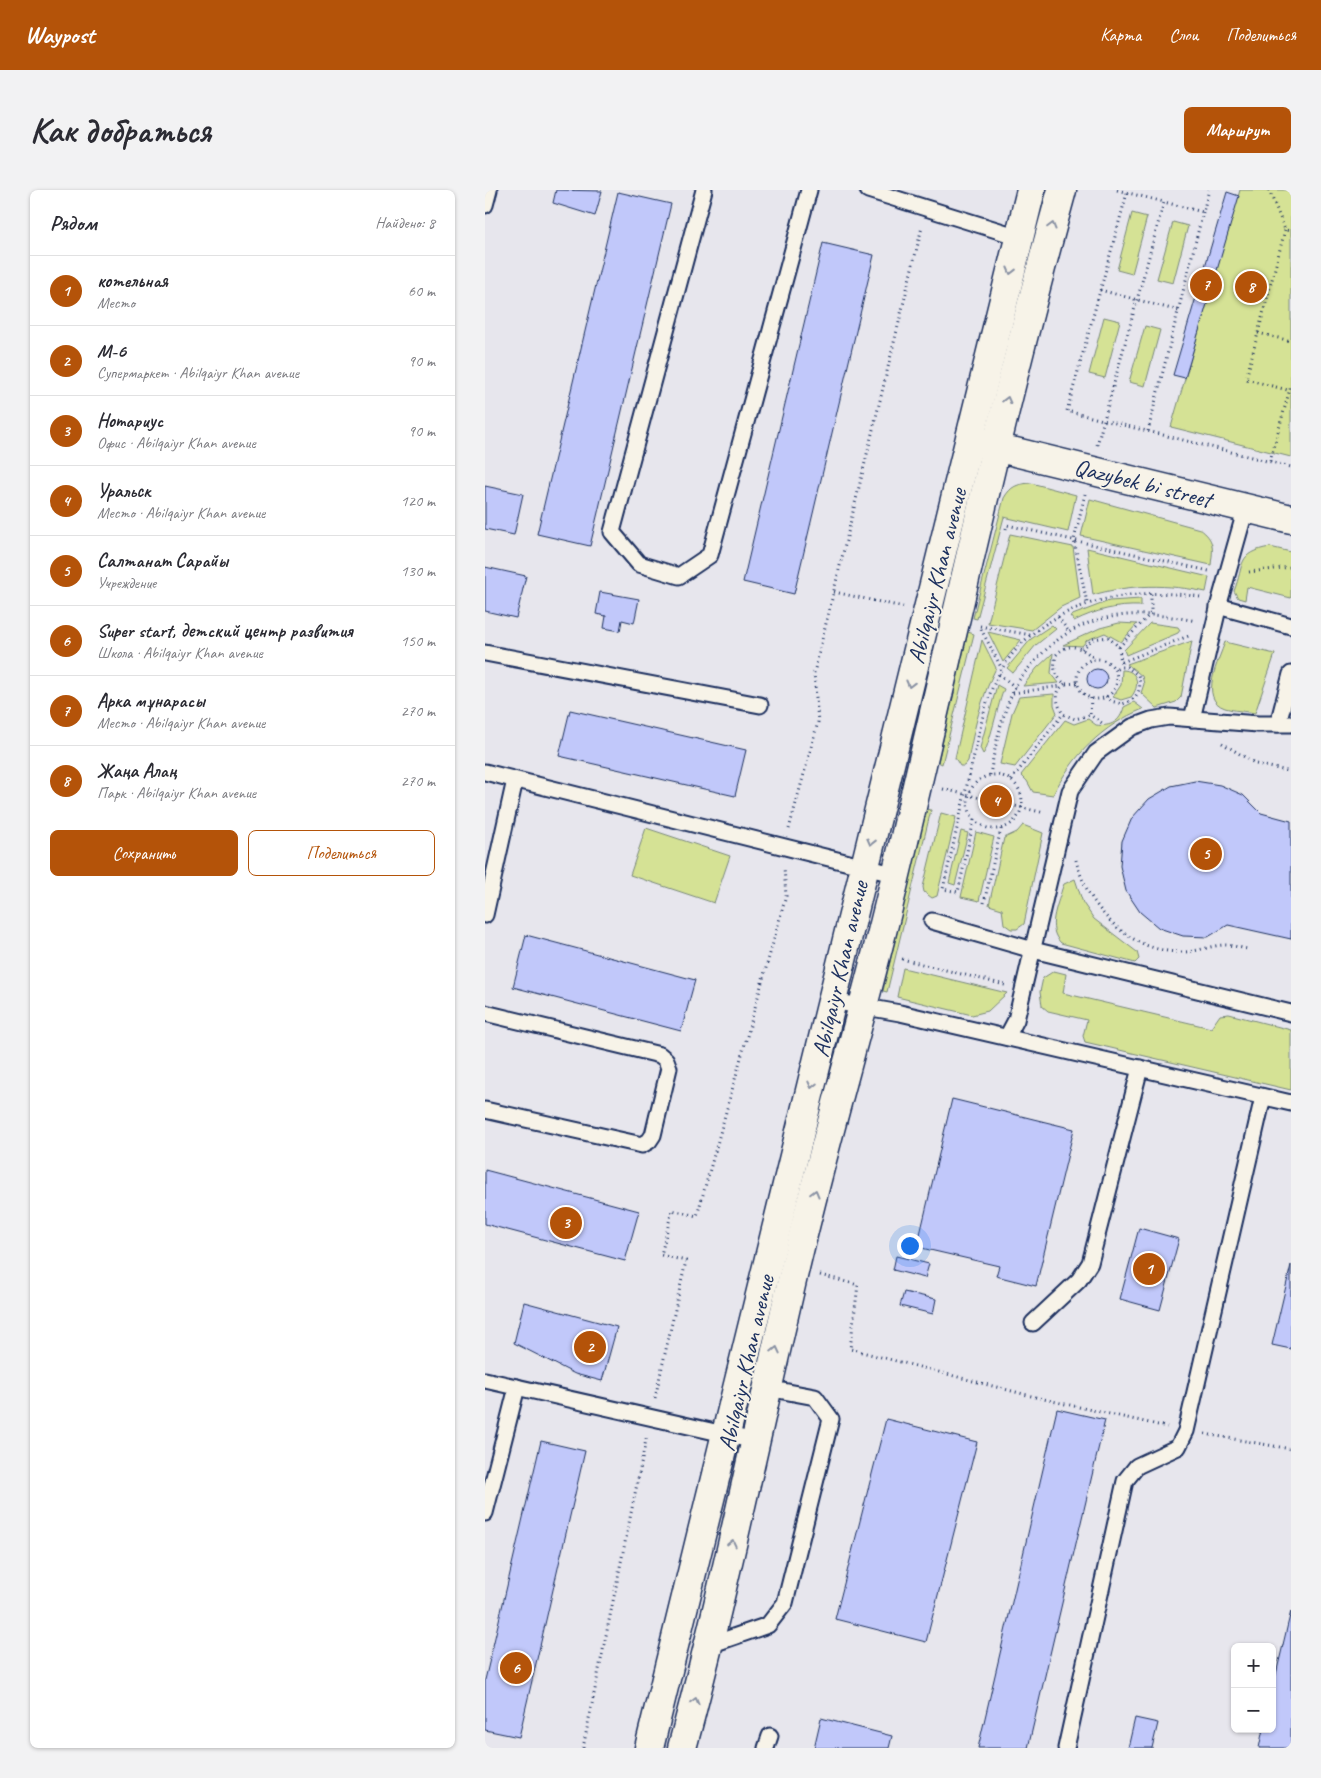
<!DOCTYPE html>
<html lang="ru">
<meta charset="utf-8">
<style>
body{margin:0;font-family:Caveat,sans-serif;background:#f2f2f3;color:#2b2b33}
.controls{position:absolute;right:15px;bottom:15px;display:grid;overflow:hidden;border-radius:8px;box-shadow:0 1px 4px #0004}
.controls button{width:45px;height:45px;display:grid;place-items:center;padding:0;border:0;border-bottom:1px solid #e1e1e2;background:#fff;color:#2b2b33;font:25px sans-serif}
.you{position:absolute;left:424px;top:1055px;width:18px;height:18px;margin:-12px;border:4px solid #fff;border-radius:50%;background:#1a73e8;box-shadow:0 0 0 8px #1a73e833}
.badge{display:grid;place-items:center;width:32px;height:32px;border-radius:50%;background:#b45309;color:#fff;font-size:16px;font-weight:700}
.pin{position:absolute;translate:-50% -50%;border:2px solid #fff;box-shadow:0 1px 5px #0006}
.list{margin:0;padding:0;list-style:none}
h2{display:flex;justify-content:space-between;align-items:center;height:65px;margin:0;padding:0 20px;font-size:21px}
h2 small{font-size:16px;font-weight:400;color:#7c7c81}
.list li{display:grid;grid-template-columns:32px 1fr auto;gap:15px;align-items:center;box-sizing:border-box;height:70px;padding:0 20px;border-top:1px solid #e1e1e2}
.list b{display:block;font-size:19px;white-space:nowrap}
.list p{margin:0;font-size:16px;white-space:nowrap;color:#7c7c81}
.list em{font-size:16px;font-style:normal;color:#7c7c81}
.actions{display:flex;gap:10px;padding:15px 20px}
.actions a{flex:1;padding:11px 0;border:1px solid #b45309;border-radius:8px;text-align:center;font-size:18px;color:#b45309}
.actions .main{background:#b45309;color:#fff}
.map{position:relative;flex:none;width:806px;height:1558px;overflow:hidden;border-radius:8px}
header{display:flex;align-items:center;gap:30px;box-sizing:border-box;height:70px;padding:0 25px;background:#b45309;color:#fff}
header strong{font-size:24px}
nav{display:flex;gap:28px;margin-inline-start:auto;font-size:18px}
.intro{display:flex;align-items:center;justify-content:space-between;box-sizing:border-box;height:120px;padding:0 30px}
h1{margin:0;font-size:35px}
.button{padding:12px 22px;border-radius:8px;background:#b45309;color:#fff;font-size:18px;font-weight:700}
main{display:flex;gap:30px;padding:0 30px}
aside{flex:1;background:#fff;border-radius:8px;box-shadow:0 1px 4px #0004}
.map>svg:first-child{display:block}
.green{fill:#d5e295;stroke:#78887a}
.building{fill:#c1c8fa;stroke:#1b2f5e}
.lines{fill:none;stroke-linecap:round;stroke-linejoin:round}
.service-casing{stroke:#1b2f5e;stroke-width:19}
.tertiary-casing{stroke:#1b2f5e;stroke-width:31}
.secondary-casing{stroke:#1b2f5e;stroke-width:31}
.path{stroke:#1b2f5e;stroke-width:3;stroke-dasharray:1 4;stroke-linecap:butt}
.service{stroke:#f7f3e8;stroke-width:15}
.tertiary{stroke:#f7f3e8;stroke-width:28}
.secondary{stroke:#f7f3e8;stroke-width:28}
.oneway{stroke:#8991a3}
.labels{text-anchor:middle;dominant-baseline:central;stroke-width:4;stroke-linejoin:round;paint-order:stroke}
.street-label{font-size:24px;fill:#1b2f5e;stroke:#f7f3e8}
</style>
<header>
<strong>Waypost</strong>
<nav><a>Карта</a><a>Слои</a><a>Поделиться</a></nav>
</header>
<div class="intro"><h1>Как добраться</h1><a class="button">Маршрут</a></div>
<main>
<aside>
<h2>Рядом<small>Найдено: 8</small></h2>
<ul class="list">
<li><span class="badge">1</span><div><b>котельная</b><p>Место</p></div><em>60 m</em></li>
<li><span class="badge">2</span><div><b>M-6</b><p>Супермаркет · Abilqaiyr Khan avenue</p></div><em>90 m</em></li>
<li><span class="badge">3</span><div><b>Нотариус</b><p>Офис · Abilqaiyr Khan avenue</p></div><em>90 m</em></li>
<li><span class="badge">4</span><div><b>Уральск</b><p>Место · Abilqaiyr Khan avenue</p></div><em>120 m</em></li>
<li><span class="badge">5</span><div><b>Салтанат Сарайы</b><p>Учреждение</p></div><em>130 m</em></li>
<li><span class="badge">6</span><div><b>Super start, детский центр развития</b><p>Школа · Abilqaiyr Khan avenue</p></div><em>150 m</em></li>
<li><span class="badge">7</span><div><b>Арка мұнарасы</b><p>Место · Abilqaiyr Khan avenue</p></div><em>270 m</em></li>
<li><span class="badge">8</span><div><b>Жаңа Алаң</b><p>Парк · Abilqaiyr Khan avenue</p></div><em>270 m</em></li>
</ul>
<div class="actions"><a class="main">Сохранить</a><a>Поделиться</a></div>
</aside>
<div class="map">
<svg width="806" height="1558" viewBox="0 0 806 1558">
<rect width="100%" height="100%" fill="#e7e6ed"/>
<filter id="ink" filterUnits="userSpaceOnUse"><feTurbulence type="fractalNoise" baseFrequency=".02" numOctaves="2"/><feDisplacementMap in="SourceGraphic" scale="10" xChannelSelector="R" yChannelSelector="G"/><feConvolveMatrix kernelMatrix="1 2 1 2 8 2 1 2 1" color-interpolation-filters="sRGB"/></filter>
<g filter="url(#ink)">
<!-- green -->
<g class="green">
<path d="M755 0H806V267L686 237Z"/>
<path d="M647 23 662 27 647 84 632 80Z"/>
<path d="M688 32 703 36 688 93 672 89Z"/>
<path d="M619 127 635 131 620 188 604 184Z"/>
<path d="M660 136 675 140 660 196 644 192Z"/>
<path d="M546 293 591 305 583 342 519 327 492 429 488 428 519 308C526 296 532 294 546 293Z"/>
<path d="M605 309 715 339C730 350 728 358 726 375L596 346Z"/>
<path d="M525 344 588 357 595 408 576 417 547 440 503 433Z"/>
<path d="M785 357 806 362V408L762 397 760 410 753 408 749 401C760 374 751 363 785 357Z"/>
<path d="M602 358 724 387 721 402C683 394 645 394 608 405Z"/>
<path d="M656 409V416C632 415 611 420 589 431L585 426 624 411Z"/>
<path d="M634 433 652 434 636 452 620 443 602 450 597 456 578 455 615 438Z"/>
<path d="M665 433 693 437 695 440 693 443 641 465 639 460Z"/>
<path d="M567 435 571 439 551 455 528 483 522 478 546 449Z"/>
<path d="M483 442 489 444 457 574 453 572Z"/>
<path d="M503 442 536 450 518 472Z"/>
<path d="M497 450 511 478C496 508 489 538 483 571L479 576H475L470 568Z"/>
<path d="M707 451 696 507 691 512 672 518 656 503 659 494 657 486 642 474Z"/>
<path d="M740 452 790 464 770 523C761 521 749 521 740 518 713 509 734 470 740 452Z"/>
<path d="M568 463 566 483 574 493 538 496 552 478Z"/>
<path d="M637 480C654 480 655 497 646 507L636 510 628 507 636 495Z"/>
<path d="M512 495 519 499C514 510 503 561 498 564L495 558Z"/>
<path d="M569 504V515L572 523 530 577 515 574 527 523 534 507Z"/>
<path d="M649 512 658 519C618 535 587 566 568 605L548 602 542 591 536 585 580 530 589 534 603 529 611 535C626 537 635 532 639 517Z"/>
<path d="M441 619 446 620 402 802 398 801Z"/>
<path d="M456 623 471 627 452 706 447 708 439 702 438 697Z"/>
<path d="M538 635 558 643 539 734 532 739H526L519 734 517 719 504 715 519 648 532 642Z"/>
<path d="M161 638 245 666 229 713 145 685Z"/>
<path d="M476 641 483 643 470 695 464 693Z"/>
<path d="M491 642 509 647 494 711 476 707Z"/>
<path d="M590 689 598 713 609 729 652 762 654 769 650 773 576 753C561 738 572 717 577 699L579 694Z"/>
<path d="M418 778 522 803 503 821 487 825 412 807Z"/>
<path d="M569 781 581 784 578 803 726 838 735 825 744 824 806 840V900L600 852 598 846 602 830 563 821 557 816 555 802 558 788Z"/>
</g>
<!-- building -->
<g class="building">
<path d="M71 0 117 1 110 26 68 13Z"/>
<path d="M133 2 186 14 105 356 52 344Z"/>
<path d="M742 2 754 6 700 188 688 185Z"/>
<path d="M338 53 389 65 309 404 258 392Z"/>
<path d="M0 296 38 304 29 345 0 339Z"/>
<path d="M0 377 41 386 31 428 0 421Z"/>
<path d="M115 402 154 409 149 433 137 430 135 441 119 438 121 426 111 424Z"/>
<circle cx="612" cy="489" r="10"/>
<path d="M85 520 261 560 250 606 74 566Z"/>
<path d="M710 591 735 595 758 605 776 623 806 631V749L743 735 723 747 698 746 674 738 655 722 641 701 635 676 637 651 647 628 664 609 686 596Z"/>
<path d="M41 745 210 790 196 841 28 797Z"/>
<path d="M467 909 589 939 551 1096 511 1086 514 1076 432 1057Z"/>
<path d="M0 980 154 1021 140 1071 0 1034Z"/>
<path d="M654 1038 694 1049 675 1120 635 1109Z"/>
<path d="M411 1066 444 1074 440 1088 408 1080Z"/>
<path d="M806 1075V1159L787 1155Z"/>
<path d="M419 1102 451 1109 448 1124 415 1116Z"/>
<path d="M39 1112 132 1137 117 1191 90 1184 29 1153Z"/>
<path d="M572 1219 620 1230 543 1558H493Z"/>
<path d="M401 1229 492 1252 441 1452 350 1429Z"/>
<path d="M56 1251 100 1261 34 1547 0 1540V1490Z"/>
<path d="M806 1421V1558H774L778 1539H787V1501Z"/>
<path d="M336 1528 407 1546 404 1558H329Z"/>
<path d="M650 1528 673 1533 667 1558H643Z"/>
</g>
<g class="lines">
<!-- service casing -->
<g class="service-casing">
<g id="service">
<path d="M219 0 127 342 154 374 194 386 225 365 324 0"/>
<path d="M383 0 534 47"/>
<path d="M0 15 4 0"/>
<path d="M733 416 806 436"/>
<path d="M0 463 275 515"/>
<path d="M707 529 735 410 761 318"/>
<path d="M793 534 806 484"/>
<path d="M0 582 412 685"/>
<path d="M0 725 30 590"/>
<path d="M447 731 548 760 806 823"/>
<path d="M347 811 415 823 806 913"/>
<path d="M0 823 175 865 181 870 184 878 168 945 164 951 157 955 0 920"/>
<path d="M522 847 531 830 585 601 611 563 647 537 666 530 684 527 773 534H806"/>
<path d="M548 1133 594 1090 605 1073 655 878"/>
<path d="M0 1190 270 1251"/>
<path d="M0 1323 32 1197"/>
<path d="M225 1455 283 1435 300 1413 346 1229 330 1207 282 1198"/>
<path d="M281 1558 285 1546"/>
<path d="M581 1558 640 1291 652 1276 693 1257 701 1241 778 907"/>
</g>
</g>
<!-- tertiary casing -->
<g class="tertiary-casing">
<path id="tertiary" d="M489 252 806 329"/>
</g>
<!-- secondary casing -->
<g class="secondary-casing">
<g id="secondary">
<path d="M164 1558C296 1040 417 519 546 0"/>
<path d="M197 1558C238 1405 270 1250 306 1095 337 959 378 825 410 689 465 459 514 228 577 0"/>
</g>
</g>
<!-- path -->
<g class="path">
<path d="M632 0 679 12"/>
<path d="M784 0 800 40 806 41"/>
<path d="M642 3 582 221 806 277"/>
<path d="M800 40 761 189 806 201"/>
<path d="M615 100 694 121"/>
<path d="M773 143 806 151"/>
<path d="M663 241 718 22"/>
<path d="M612 255 679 12 718 22 724 0"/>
<path d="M785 271 806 195"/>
<path d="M600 304 589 350 602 413"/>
<path d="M521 339 522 335 724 381"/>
<path d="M764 382 806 377"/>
<path d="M349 402 418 417"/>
<path d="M573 427 584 442"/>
<path d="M495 436 546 445"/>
<path d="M496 439 517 479"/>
<path d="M634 457 666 423V403"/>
<path d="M597 459 608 449 623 447 634 457 636 473"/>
<circle cx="612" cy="489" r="20"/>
<path d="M637 472 706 445"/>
<path d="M514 484 530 497"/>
<path d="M592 493 580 494C569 485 568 478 571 465 584 451 596 457 609 468"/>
<path d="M580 494C568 502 572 514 578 524L590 529 605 525"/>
<path d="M528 503 576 496"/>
<path d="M621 506 626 511 637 514C652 510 658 499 653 485L642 477H636L630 480"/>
<path d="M606 508 605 525 617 533"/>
<path d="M737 553 771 574 802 581"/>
<circle cx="510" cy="612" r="27"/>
<path d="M505 585C510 555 517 525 530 497 535 487 543 479 551 470 595 420 650 419 711 431"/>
<path d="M526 590 578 524"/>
<path d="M458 599 504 610"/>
<path d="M521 614 560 623"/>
<path d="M489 630 473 702 458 699C468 656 478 612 488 569 495 541 499 512 513 486 550 415 641 394 715 407"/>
<path d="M304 639 333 532 329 483 437 37"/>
<path d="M591 670C603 719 645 763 698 762 713 762 726 755 740 755 747 755 756 758 763 759"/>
<path d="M499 713 516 639"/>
<path d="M417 769 520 795"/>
<path d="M335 1085 373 1095 365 1159 554 1208 682 1237"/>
<path d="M170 1208 201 1071 176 1065 187 1020 212 1026 301 706 299 677"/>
<path d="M720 1244 806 1259"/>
<path d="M98 1558 162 1245"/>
</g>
<!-- service -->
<use href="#service" class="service"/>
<!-- tertiary -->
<use href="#tertiary" class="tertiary"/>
<!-- secondary -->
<use href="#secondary" class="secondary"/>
</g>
<!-- one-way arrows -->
<defs><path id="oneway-chevron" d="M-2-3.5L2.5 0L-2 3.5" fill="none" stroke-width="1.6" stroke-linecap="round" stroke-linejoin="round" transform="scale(1.25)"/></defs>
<g class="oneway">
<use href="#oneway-chevron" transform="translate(567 36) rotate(-75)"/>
<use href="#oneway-chevron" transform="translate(526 81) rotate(104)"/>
<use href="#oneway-chevron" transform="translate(522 210) rotate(-76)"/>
<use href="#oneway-chevron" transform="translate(425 494) rotate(104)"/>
<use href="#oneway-chevron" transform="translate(386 652) rotate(104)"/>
<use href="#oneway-chevron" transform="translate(327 895) rotate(103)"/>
<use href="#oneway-chevron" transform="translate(330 1003) rotate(-75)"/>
<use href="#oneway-chevron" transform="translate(291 1160) rotate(-77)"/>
<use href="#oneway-chevron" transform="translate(247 1353) rotate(-77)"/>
<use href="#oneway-chevron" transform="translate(210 1511) rotate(-75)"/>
</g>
</g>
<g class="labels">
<!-- street labels -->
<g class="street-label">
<text transform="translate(658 293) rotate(14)">Qazybek bi street</text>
<text transform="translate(452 386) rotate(-76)">Abilqaiyr Khan avenue</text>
<text transform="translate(355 779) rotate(-77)">Abilqaiyr Khan avenue</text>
<text transform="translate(261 1173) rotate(-77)">Abilqaiyr Khan avenue</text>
</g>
</g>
</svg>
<div class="controls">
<button>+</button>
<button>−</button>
</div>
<div class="you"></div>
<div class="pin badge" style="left:664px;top:1079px">1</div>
<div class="pin badge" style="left:105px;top:1157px">2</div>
<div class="pin badge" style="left:81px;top:1033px">3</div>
<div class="pin badge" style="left:511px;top:611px">4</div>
<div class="pin badge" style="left:721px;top:664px">5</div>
<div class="pin badge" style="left:31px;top:1478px">6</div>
<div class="pin badge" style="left:721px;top:95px">7</div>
<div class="pin badge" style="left:766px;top:97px">8</div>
</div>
</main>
